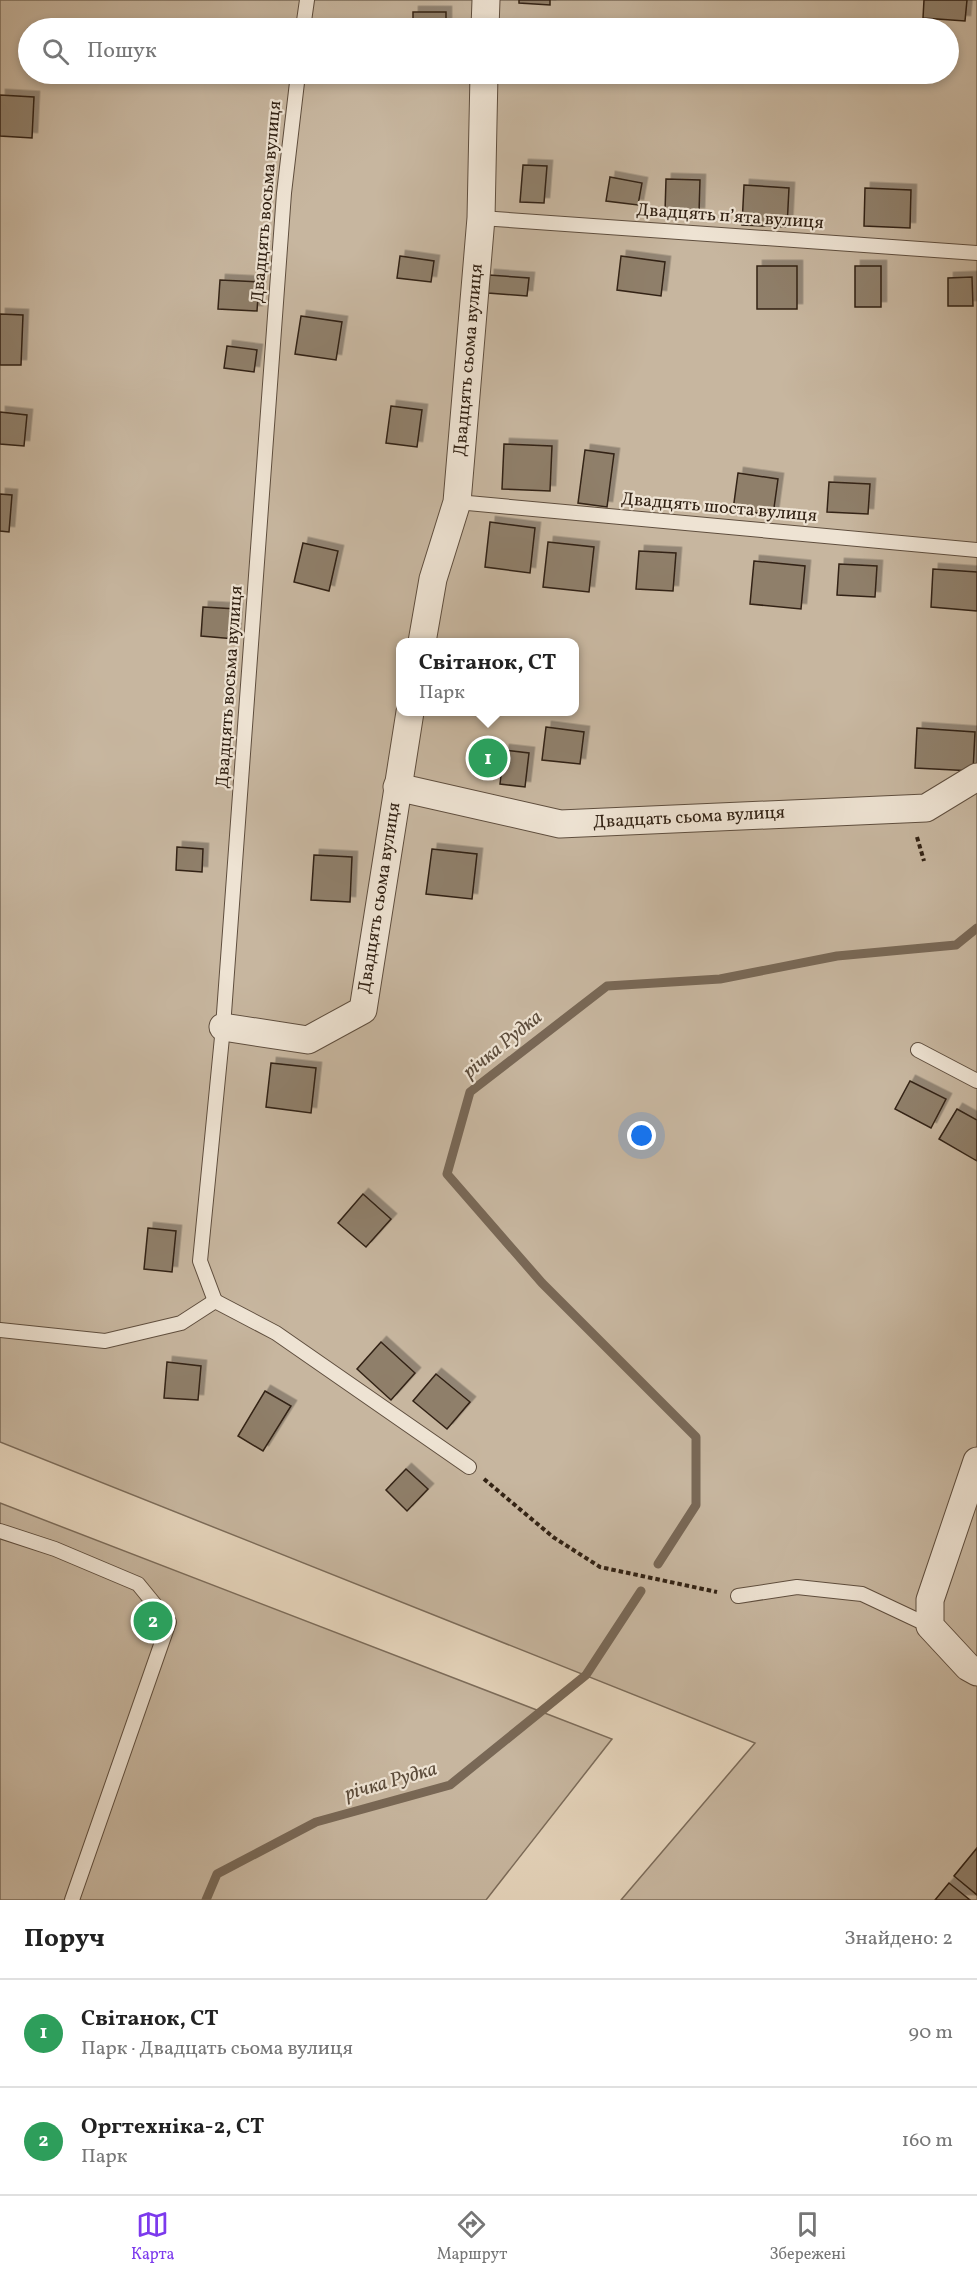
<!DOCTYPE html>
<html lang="uk">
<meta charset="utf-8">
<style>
body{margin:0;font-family:Vollkorn,serif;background:#f6f6f6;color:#222}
.you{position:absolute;left:642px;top:1136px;width:21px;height:21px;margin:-15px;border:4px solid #fff;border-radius:50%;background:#1a73e8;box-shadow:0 0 0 9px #1a73e833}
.badge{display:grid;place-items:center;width:39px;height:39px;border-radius:50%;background:#7c3aed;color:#fff;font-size:20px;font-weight:700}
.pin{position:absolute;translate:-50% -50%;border:3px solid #fff;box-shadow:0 2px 6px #0006}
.popup{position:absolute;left:396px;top:638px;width:183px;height:78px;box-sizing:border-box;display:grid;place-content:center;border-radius:12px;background:#fff;filter:drop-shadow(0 2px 4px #0005);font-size:20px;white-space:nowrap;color:#767676}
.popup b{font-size:22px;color:#222}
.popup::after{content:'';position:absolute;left:50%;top:100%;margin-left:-12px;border:12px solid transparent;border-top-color:#fff}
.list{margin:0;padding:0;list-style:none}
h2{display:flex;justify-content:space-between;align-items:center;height:78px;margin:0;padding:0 24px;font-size:26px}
h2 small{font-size:20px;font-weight:400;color:#767676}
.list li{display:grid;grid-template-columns:39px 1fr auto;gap:18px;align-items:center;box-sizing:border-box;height:108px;padding:0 24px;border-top:2px solid #e0e0e0}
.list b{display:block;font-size:22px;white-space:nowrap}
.list p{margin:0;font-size:20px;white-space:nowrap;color:#767676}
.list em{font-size:20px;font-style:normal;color:#767676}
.icon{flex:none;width:33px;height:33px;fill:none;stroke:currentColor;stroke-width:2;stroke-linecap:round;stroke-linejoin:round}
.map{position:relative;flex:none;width:977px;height:1900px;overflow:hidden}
.search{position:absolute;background:#fff;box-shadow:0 3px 9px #0003;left:18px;right:18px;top:18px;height:66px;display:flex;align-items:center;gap:15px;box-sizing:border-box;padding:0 21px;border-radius:33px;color:#767676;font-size:22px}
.sheet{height:294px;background:#fff}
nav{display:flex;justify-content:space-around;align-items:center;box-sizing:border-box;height:84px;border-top:2px solid #e0e0e0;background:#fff;font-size:16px;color:#767676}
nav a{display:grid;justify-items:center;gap:3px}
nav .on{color:#7c3aed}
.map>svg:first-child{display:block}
.green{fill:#c7b69f;stroke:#7c6c5a;stroke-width:1.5;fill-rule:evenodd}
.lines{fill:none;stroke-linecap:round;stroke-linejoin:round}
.stream{stroke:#796856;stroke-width:9}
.building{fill:#8f7f6b;stroke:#322214;stroke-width:1.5;filter:url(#shadow)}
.service-casing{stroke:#5f4e3e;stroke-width:16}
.minor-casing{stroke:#5f4e3e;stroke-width:29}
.path{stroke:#322214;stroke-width:4;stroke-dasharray:4.5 3;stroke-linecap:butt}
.service{stroke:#eee3d3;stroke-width:14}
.minor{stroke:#eee3d3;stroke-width:27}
.labels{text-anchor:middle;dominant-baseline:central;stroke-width:4.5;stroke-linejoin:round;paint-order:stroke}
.street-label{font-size:18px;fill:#322214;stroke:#eee3d3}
.water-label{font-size:20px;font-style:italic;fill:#5b4b3a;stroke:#eee3d3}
</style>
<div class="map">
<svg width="977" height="1900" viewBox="0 0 977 1900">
<defs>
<filter id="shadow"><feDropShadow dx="5.5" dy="-5.5" stdDeviation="0" flood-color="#0004"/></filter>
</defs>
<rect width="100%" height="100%" fill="#e5d4bb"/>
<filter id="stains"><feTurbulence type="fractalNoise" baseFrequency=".00333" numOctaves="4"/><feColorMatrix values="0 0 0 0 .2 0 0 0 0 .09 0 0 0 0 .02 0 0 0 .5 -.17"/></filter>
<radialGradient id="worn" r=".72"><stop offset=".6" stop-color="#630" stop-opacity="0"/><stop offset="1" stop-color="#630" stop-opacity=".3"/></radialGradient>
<!-- green -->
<g class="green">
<path d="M0 0H977V1900H621L755 1743 0 1442ZM28 28H948V74H28ZM401 642H575V712H401Z"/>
<path d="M0 1503 612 1739 486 1900H0Z"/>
</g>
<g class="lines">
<!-- stream -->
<g class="stream">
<path d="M658 1564 696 1505V1437L542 1283 447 1174 470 1092 607 986 720 979 837 956 956 945 977 928"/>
<path d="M206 1900 217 1874 316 1822 450 1785 586 1675 641 1591"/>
</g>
</g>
<!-- building -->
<g class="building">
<path d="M519 0H550V5L519 3Z"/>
<path d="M924 0H967L965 21 923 18Z"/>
<rect x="413" y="12" width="33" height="16"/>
<path d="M0 95 34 97 32 138 0 136Z"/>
<path d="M523 165 547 166 544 203 520 202Z"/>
<path d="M610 177 642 183 638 205 606 201Z"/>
<path d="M666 179 700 180 699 213 665 212Z"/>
<path d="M744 185 789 188 787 227 742 225Z"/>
<path d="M865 188 911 190 910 228 864 226Z"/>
<path d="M400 256 434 261 431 282 397 278Z"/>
<path d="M621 256 665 262 661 296 617 290Z"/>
<rect x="757" y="266" width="40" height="43"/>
<rect x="855" y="266" width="26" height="41"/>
<path d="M489 275 529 278 527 296 488 293Z"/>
<path d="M972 277 973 306H948V278Z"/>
<path d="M220 280 259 282 257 311 218 309Z"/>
<path d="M0 314 23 315 21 365H0Z"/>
<path d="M301 316 342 322 336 360 295 354Z"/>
<path d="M227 346 257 350 254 372 224 368Z"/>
<path d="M391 406 422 410 417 447 386 443Z"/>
<path d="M0 412 27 415 24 446 0 444Z"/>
<path d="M504 444 552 446 550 491 502 489Z"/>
<path d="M585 450 614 454 607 507 578 503Z"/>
<path d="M738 473 778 479 773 515 733 510Z"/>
<path d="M829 482 870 484 868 514 827 512Z"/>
<path d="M0 494 12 495 9 532 0 531Z"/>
<path d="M490 522 535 528 530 573 485 567Z"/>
<path d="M548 542 594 547 589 592 543 587Z"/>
<path d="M303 543 338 551 329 591 294 582Z"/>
<path d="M639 551 676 553 673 591 636 589Z"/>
<path d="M754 561 805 566 801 609 750 604Z"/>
<path d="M839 564 877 566 875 597 837 595Z"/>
<path d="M933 569 977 572V611L931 607Z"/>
<path d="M203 607 237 609 235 639 201 636Z"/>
<path d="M546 727 584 732 580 764 542 760Z"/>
<path d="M917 728 975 732 973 771 915 768Z"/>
<path d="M504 750 529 753 525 787 500 784Z"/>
<path d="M177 847 203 849 202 872 176 870Z"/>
<path d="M432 849 477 854 472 899 426 894Z"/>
<path d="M314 855 352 857 350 902 311 900Z"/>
<path d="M271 1063 316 1068 311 1113 266 1107Z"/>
<path d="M910 1081 946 1099 931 1128 895 1109Z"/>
<path d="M957 1109 977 1120V1161L939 1139Z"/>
<path d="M363 1194 391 1219 366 1247 338 1223Z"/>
<path d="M148 1228 176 1231 172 1272 144 1269Z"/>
<path d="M381 1342 415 1373 391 1400 357 1369Z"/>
<path d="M167 1362 201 1366 198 1400 164 1398Z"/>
<path d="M436 1374 470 1402 447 1429 413 1401Z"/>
<path d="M265 1391 291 1406 263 1451 238 1436Z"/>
<path d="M406 1469 428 1489 407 1511 386 1490Z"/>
<path d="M977 1848V1895L954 1876Z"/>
<path d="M949 1883 970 1900H935Z"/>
</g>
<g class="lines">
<!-- service casing -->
<g class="service-casing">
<g id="service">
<path d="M303 28 307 0"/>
<path d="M481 218 977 253"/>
<path d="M457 502 977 550"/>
<path d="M918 1050 977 1081"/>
<path d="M215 1301 200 1261 223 1027 284 193 298 74"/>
<path d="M0 1330 105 1341 181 1323 215 1301 276 1333 469 1467"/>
<path d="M0 1531 55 1549 138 1584 169 1622 72 1900"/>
<path d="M738 1596 797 1587 862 1594 930 1626"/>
</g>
</g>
<!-- minor casing -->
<g class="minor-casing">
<g id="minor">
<path d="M485 28 486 0"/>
<path d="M422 642 433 579 457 502 481 218 484 74"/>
<path d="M397 787 560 824 926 808 977 777"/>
<path d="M223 1027 308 1040 363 1010 410 712"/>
<path d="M977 1461 930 1600V1626L968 1667 977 1672"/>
</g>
</g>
<!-- path -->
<g class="path">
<path d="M917 837 924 861"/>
<path d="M484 1479 553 1537 600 1567 717 1592"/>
</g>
<!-- service -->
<use href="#service" class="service"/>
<!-- minor -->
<use href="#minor" class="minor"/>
</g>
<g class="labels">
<!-- street labels -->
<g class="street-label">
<text transform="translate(267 202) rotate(-85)">Двадцять восьма вулиця</text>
<text transform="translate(730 217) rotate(4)">Двадцять п’ята вулиця</text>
<text transform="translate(469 360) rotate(-85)">Двадцять сьома вулиця</text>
<text transform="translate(719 508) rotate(5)">Двадцять шоста вулиця</text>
<text transform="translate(230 687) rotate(-86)">Двадцять восьма вулиця</text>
<text transform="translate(689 818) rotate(-3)">Двадцать сьома вулиця</text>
<text transform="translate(380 898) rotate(-81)">Двадцять сьома вулиця</text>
</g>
<!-- water labels -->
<g class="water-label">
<text transform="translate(503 1045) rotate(-39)">річка Рудка</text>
<text transform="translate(391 1782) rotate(-16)">річка Рудка</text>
</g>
</g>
<rect width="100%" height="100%" filter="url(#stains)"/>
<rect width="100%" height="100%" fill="url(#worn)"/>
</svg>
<div class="you"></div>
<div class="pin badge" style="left:488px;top:758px;background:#2e9e5b">1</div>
<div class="popup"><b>Світанок, СТ</b>Парк</div>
<div class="pin badge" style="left:153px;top:1621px;background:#2e9e5b">2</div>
<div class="search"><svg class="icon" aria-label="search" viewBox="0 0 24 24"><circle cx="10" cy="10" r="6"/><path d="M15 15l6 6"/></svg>Пошук</div>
</div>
<section class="sheet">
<h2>Поруч<small>Знайдено: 2</small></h2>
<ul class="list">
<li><span class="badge" style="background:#2e9e5b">1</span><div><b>Світанок, СТ</b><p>Парк · Двадцать сьома вулиця</p></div><em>90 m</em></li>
<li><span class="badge" style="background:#2e9e5b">2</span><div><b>Оргтехніка-2, СТ</b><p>Парк</p></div><em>160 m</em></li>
</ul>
</section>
<nav>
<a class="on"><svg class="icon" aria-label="map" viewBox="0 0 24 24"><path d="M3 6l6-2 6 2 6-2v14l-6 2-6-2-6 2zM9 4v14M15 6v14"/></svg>Карта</a>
<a><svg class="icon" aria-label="directions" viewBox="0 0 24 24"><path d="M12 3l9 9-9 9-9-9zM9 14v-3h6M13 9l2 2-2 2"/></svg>Маршрут</a>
<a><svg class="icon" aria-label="saved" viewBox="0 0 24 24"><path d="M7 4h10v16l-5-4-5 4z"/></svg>Збережені</a>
</nav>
